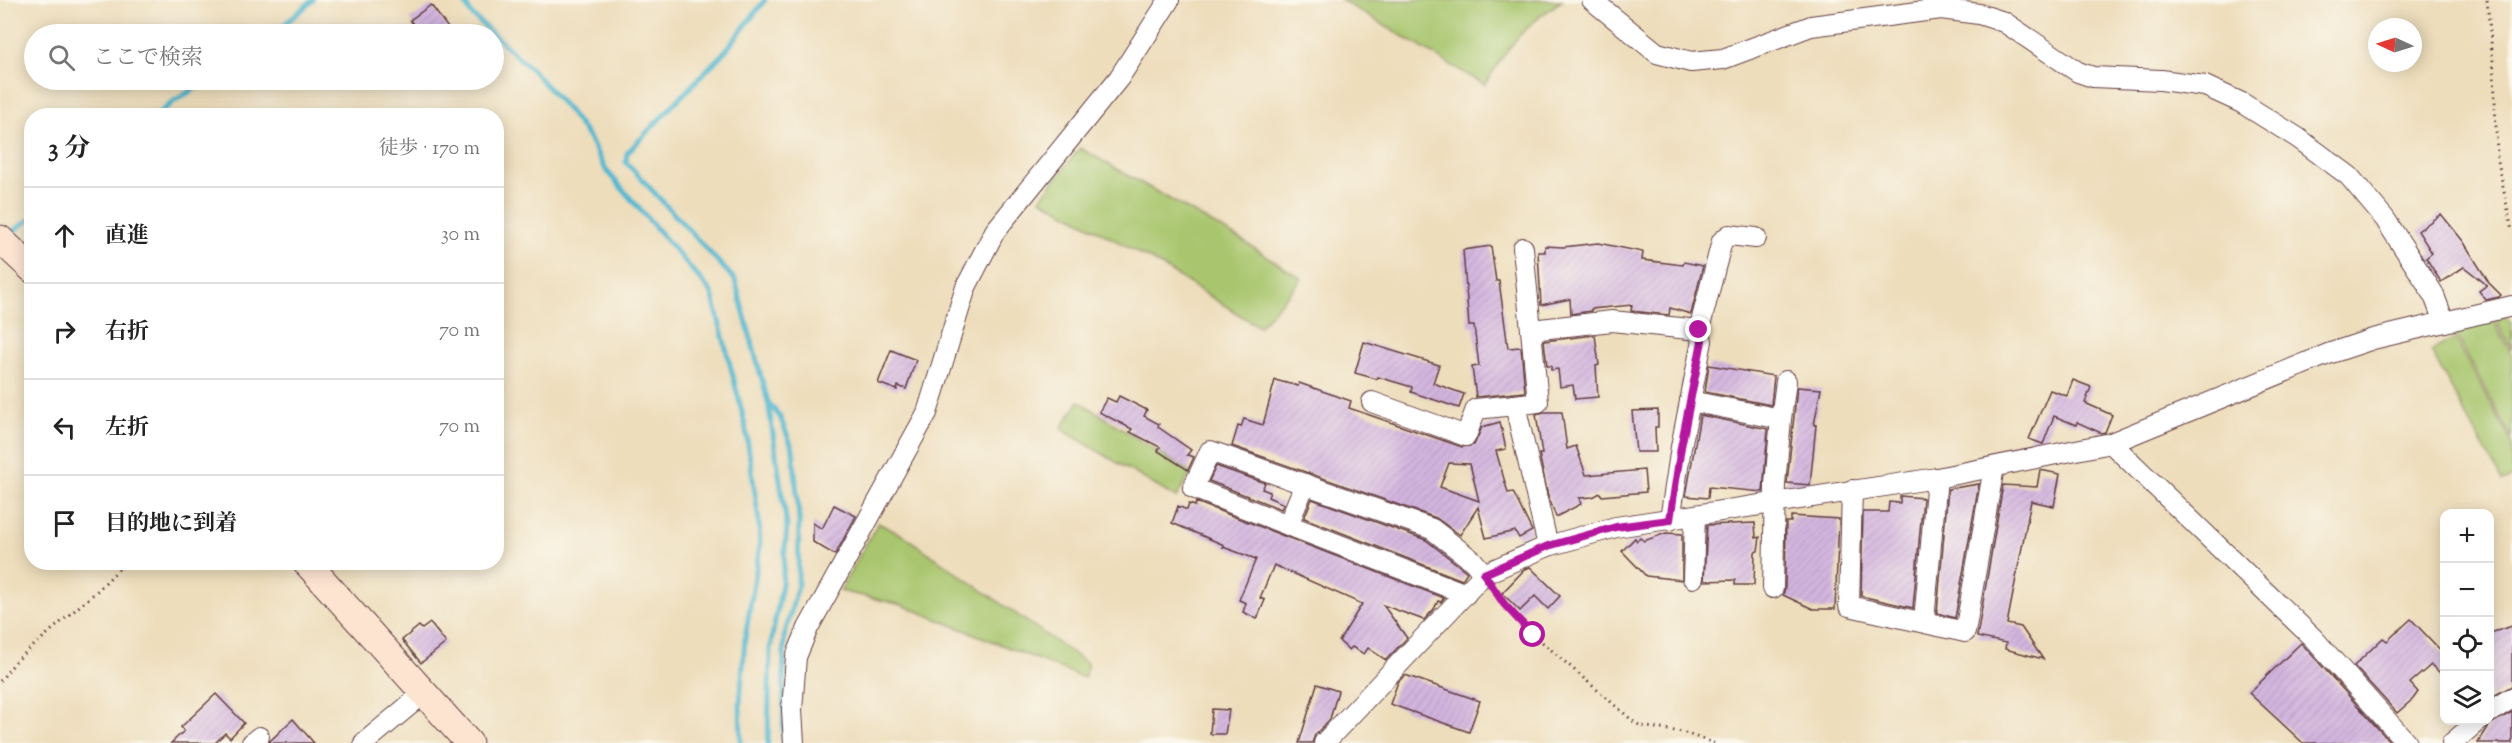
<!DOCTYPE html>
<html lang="ja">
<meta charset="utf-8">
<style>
body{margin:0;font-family:"Sorts Mill Goudy","Noto Serif JP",serif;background:#f2f2f2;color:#222}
.controls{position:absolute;right:18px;bottom:18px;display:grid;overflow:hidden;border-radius:12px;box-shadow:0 3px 15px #0003}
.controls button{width:54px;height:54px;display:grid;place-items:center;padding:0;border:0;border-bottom:2px solid #e0e0e0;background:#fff;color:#222;font:30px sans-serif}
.compass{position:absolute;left:2368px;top:18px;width:54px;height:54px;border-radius:50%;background:#fff;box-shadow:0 3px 15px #0003;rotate:274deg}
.stop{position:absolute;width:18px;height:18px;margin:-14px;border:4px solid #b5179e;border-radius:50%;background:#fff}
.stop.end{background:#b5179e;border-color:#fff;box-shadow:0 2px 6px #0008}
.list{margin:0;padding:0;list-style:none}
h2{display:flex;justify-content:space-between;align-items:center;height:78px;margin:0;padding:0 24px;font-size:26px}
h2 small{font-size:20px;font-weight:400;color:#767676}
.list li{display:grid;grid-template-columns:39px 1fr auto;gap:18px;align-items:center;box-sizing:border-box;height:96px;padding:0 24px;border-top:2px solid #e0e0e0}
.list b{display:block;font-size:22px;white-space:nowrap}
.list em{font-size:20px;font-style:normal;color:#767676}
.icon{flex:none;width:33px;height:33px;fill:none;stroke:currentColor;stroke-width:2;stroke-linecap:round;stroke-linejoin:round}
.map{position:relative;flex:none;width:2512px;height:743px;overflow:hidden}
.search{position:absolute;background:#fff;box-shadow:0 3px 15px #0003;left:24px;top:24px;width:480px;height:66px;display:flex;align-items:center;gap:15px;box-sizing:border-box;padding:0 21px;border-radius:33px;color:#767676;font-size:22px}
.panel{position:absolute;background:#fff;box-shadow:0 3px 15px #0003;left:24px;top:108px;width:480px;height:462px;border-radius:24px}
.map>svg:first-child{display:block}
.green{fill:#a9c66e;stroke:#7a724c;stroke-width:1.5}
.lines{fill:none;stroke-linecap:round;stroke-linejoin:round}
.stream{stroke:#51b7cf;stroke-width:5}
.building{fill:url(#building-hatch);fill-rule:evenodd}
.street-casing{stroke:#623c41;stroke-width:22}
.secondary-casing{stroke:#623c41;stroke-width:29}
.path{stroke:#623c41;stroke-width:3;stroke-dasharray:1.5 4.5;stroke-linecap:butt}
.street{stroke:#fff;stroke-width:20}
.secondary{stroke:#fde4d1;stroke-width:27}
.route{stroke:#b5179e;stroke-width:8}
</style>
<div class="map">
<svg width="2512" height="743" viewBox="0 0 2512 743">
<defs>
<pattern id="building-hatch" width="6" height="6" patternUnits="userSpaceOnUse" patternTransform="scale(1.5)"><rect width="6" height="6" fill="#d3b5df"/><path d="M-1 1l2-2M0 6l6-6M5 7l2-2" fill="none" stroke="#b79bc0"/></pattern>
</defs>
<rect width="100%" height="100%" fill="#fbf7ec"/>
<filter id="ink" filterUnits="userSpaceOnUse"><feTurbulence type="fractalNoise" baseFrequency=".0167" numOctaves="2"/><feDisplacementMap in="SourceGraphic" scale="12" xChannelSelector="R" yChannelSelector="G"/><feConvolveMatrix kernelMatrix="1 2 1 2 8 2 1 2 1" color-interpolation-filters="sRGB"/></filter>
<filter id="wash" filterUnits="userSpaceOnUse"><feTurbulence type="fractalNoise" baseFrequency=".008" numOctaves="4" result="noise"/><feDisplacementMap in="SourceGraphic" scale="24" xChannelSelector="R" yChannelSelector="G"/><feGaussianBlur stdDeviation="1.35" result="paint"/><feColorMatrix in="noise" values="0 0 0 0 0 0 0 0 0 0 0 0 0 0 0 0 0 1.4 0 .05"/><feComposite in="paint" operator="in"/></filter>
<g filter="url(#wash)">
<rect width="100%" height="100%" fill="#edddbb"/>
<!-- green -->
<g class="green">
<path d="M1341 0H1563C1524 25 1509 45 1485 85Z"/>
<path d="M1080 148 1243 241 1302 279 1259 327 1155 262 1040 199Z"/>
<path d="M2500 313 2512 322V350L2493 315Z"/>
<path d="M2490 315 2512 355V439L2451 325Z"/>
<path d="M2455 338 2512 443V477L2502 481 2431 351Z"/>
<path d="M1079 401 1191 473 1176 498 1061 429Z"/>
<path d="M878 523 904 536 1088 664 1084 678 902 605 840 591Z"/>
</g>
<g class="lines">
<!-- stream -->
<g class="stream">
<path d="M463 0 472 15 493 34"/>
<path d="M765 0 727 49 627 153 626 162 735 280 768 402 787 526 782 584 770 648 768 743"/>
<path d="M273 34 313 0"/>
<path d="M494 35 532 70 569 111 589 138 606 170 712 293 745 424 759 521 760 546 745 638 740 705 741 743"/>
<path d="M156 116 174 101 209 80"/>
<path d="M6 236 32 218"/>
<path d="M769 403 780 417 793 449 799 518 798 584 784 638 783 743"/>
</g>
</g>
<g id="blocks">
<!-- building -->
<g class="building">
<path d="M431 5 448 28 440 34H420L410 20Z"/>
<path d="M2441 214 2463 241 2489 283 2501 295 2499 297 2486 300 2479 291 2487 285 2464 267 2441 282 2426 258 2432 253 2418 231Z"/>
<path d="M1598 243 1643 252 1642 260 1683 265 1684 262 1703 266 1691 314 1670 308 1669 315 1631 311 1632 305 1591 309V311L1571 314 1570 299 1541 305 1538 252H1545V246L1563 247Z"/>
<path d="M1491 246 1496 281H1499L1508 348 1521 347 1525 392 1476 397 1472 367 1479 366 1474 326H1469L1463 250Z"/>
<path d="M1595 335 1599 365 1596 366 1598 397 1575 399 1573 385 1560 387 1558 369 1551 370V366H1547L1544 341Z"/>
<path d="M1364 342 1439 365 1433 383 1464 394 1459 408 1411 392 1412 387 1378 377 1377 379 1355 373Z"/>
<path d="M891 350 916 360 906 389 898 386 897 390 878 383Z"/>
<path d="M1709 365 1774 376 1771 405 1705 392Z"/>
<path d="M1275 380 1298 386 1299 383 1351 401 1349 408 1462 447 1474 445 1482 427 1500 422 1506 449 1496 451 1508 493 1513 492 1532 531 1519 538 1515 531 1486 538 1478 507 1460 535 1436 518 1232 446 1238 426 1241 427 1244 419 1263 425ZM1449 463 1470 464 1479 501 1440 487Z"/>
<path d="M2073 380 2091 387 2085 403 2112 415 2105 432 2101 433 2077 422 2076 425 2054 416 2043 444 2029 439 2050 390 2067 396Z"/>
<path d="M1797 387 1821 389 1814 425H1816L1810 485 1787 483Z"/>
<path d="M1119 396 1147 410 1144 416 1159 424 1158 427 1191 450 1187 455 1194 457 1188 470 1158 451 1160 447 1130 432 1132 429 1099 412 1107 398 1116 402Z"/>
<path d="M1658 410V427H1655L1656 452H1636L1632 411Z"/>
<path d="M1544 412H1562L1567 449 1576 446 1586 475 1644 470 1646 492 1602 496 1600 493 1593 497 1579 498 1581 504 1556 517 1548 495 1539 454H1542L1536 414Z"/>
<path d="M1700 415 1768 429 1763 492 1709 487 1708 498 1686 496Z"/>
<path d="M1216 466 1265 483 1262 489 1270 492 1268 497 1284 504 1281 509 1209 481Z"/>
<path d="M2040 470 2060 474 2054 506 2031 501 2007 624 2021 627 2043 659 2005 649 2006 643 1977 637 2003 485 2037 487Z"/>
<path d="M1979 484 1955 618 1937 613 1948 489Z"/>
<path d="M1900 496 1923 498 1913 608 1861 596 1863 512H1888L1889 502 1900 503Z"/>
<path d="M1312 499 1426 540 1467 572 1462 580 1304 518Z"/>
<path d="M1196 502 1284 536 1444 598 1441 602 1438 601 1434 609 1424 620 1383 605 1407 638 1386 660 1368 648 1364 654 1352 647 1349 650 1339 641 1362 604 1274 565 1260 598 1265 600 1257 619 1243 612 1246 603 1239 600 1256 559 1223 547 1224 545 1172 523 1178 506 1187 510 1189 504 1195 506Z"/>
<path d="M834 505 856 516 835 555 813 542V523L822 529Z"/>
<path d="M1791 516 1839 519 1835 609H1813L1783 595 1785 588 1786 522H1791Z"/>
<path d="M1755 523 1756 538 1760 537 1758 551 1755 552 1754 585H1735V580L1704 581 1707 525Z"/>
<path d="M1666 533 1682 534V580L1646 576 1622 551 1635 538 1637 541 1640 538 1644 541Z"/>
<path d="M1530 567 1560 596 1548 609 1535 596 1520 611 1502 593 1525 569Z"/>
<path d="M2411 619 2445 655V677L2431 665 2410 683 2418 692 2413 699 2397 713 2354 666 2383 638 2387 641Z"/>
<path d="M430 623 446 643 421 663 402 640 419 626 422 629Z"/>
<path d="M2512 626V686L2490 698V633Z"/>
<path d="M2301 643 2304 646 2391 743H2303L2249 693Z"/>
<path d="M1405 675 1480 701 1469 732 1390 704 1398 682Z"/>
<path d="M1317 684 1338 691 1330 719 1315 735 1312 743H1299Z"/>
<path d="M216 694 244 723 230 738 225 733 215 743H171L184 731 181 727Z"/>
<path d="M1212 709 1229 710 1225 734H1210Z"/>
<path d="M2512 712V743H2478L2490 724Z"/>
<path d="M293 719 314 743H269L270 741Z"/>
</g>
</g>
</g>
<g filter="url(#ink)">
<use href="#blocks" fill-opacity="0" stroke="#623c41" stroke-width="1.5"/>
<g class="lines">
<!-- street casing -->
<g class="street-casing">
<g id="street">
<path d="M1592 0 1657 53 1691 62 1723 59 1811 26 1941 9 1979 14 2004 22 2078 72 2093 77 2161 80 2205 86 2242 103 2298 138 2349 176 2385 219 2433 293 2444 322"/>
<path d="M1531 330 1612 321 1699 330"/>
<path d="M1690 401 1781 419 1775 484 1773 588"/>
<path d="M1372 402 1466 436 1476 409 1515 405 1548 546"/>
<path d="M1515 405 1538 402 1523 248"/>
<path d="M1781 419 1786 381"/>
<path d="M2111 443 2313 638 2407 743"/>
<path d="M1852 490 1849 606 1965 632 1994 467"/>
<path d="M1670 520 1681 447 1702 341 1699 330 1722 241 1729 235 1756 238"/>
<path d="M1288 525 1305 484"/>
<path d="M1693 578 1695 516"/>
<path d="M1466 594 1193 488 1210 451 1432 529 1473 561 1484 574"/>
<path d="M1924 621 1937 478"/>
<path d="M2490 712 2512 698"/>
<path d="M252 743 259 737"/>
<path d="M364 743 424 693"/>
<path d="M794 743 792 710 796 657 808 628 927 413 966 287 995 231 1119 78 1169 0"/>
<path d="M1324 743 1484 574 1548 546 1616 527 1937 478 2111 443 2328 354 2373 339 2512 306"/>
<path d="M2452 743 2479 720"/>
</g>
</g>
<!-- secondary casing -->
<g class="secondary-casing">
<g id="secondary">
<path d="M0 239 32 269"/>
<path d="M306 562 469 743"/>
</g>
</g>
<!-- path -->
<g class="path">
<path d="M2487 0 2494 71 2497 156 2512 231"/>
<path d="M1494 589 1504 604 1534 635 1634 722 1641 726 1682 732 1714 743"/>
<path d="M0 681 16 661 97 591 126 562"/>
</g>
<!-- street -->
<use href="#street" class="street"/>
<!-- secondary -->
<use href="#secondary" class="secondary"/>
</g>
</g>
<g class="lines" filter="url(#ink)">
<!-- route -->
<path class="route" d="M1533 635 1504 604 1484 574 1548 546 1616 527 1670 520 1681 447 1702 341 1699 330"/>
</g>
</svg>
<div class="controls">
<button>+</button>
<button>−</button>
<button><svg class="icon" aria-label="locate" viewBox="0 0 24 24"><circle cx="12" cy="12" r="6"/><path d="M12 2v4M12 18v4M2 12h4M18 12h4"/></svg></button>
<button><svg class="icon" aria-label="layers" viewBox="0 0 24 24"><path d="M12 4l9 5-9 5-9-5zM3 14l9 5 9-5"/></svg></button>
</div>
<svg class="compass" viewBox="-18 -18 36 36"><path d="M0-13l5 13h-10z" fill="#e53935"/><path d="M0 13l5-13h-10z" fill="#767676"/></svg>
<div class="stop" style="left:1533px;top:635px"></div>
<div class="stop end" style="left:1699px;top:330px"></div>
<div class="search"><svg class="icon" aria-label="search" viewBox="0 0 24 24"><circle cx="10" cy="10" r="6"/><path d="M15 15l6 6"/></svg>ここで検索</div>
<section class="panel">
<h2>3 分<small>徒歩 · 170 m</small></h2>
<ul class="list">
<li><svg class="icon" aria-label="ahead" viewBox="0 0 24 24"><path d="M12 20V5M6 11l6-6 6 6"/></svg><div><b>直進</b></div><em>30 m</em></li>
<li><svg class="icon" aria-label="right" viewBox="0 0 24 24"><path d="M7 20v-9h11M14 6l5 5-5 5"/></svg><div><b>右折</b></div><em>70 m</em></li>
<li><svg class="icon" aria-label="left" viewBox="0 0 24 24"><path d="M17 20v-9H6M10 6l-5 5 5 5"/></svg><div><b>左折</b></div><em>70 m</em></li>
<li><svg class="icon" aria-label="arrive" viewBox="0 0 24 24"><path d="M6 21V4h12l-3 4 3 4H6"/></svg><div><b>目的地に到着</b></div></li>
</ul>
</section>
</div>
